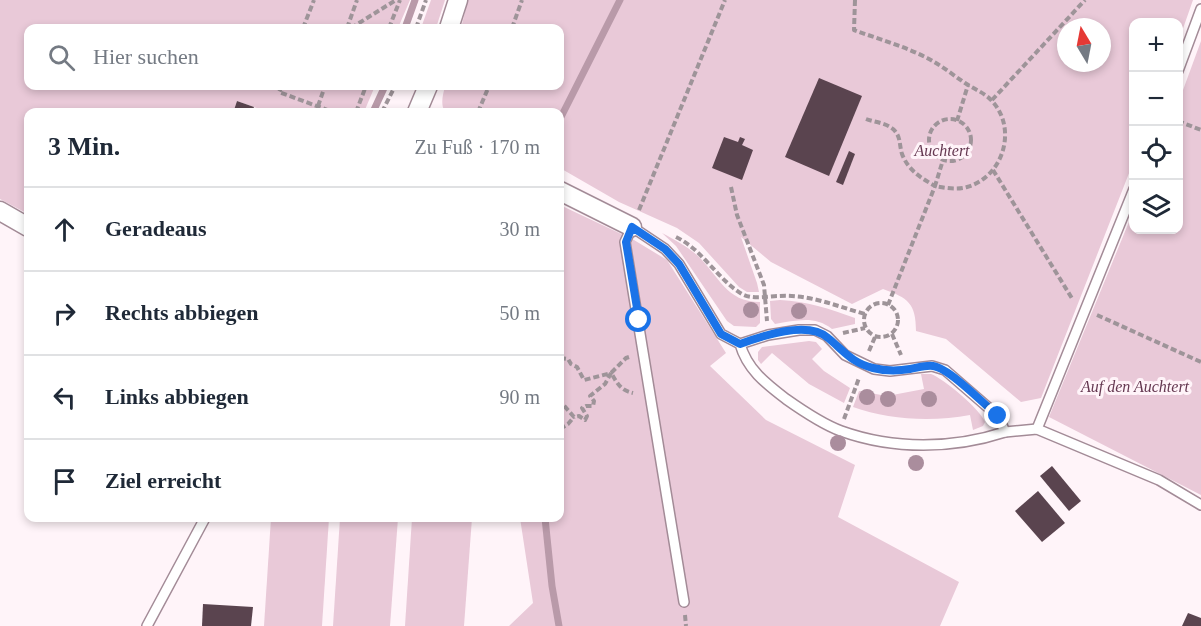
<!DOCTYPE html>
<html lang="de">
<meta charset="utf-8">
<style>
body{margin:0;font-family:"Times New Roman",serif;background:#f2f2f3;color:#1f2937}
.controls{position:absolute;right:18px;top:18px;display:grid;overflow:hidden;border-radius:12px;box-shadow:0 3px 9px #0003}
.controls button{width:54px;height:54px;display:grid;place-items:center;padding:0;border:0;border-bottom:2px solid #e0e1e3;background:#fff;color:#1f2937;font:30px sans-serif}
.compass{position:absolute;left:1057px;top:18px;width:54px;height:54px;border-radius:50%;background:#fff;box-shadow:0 3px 9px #0003;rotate:350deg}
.stop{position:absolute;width:18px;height:18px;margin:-14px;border:4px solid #1a73e8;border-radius:50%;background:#fff}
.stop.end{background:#1a73e8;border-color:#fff;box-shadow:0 2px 6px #0008}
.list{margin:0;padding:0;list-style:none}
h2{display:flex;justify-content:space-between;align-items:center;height:78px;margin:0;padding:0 24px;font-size:26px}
h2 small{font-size:20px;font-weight:400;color:#747a83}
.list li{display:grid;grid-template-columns:39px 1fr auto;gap:18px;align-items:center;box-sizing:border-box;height:84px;padding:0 24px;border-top:2px solid #e0e1e3}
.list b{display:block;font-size:22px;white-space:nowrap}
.list em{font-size:20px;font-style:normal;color:#747a83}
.icon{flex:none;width:33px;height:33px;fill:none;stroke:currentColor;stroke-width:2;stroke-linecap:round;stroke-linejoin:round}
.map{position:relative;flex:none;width:1201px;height:626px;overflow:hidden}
.search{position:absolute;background:#fff;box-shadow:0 3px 9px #0003;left:24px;top:24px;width:540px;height:66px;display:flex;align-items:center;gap:15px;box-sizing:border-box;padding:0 21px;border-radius:12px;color:#747a83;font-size:22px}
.panel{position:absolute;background:#fff;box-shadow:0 3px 9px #0003;left:24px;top:108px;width:540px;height:414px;border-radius:12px}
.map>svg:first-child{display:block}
.green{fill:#e9c9d8;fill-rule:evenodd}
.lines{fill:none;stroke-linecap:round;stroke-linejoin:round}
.stream{stroke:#b99aa9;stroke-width:7}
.building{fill:#5a444f}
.service-casing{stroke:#a38b97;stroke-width:12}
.minor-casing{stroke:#a38b97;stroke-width:21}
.path{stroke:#9e9499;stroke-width:4;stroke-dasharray:6 3;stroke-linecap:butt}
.service{stroke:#fff;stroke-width:9}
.minor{stroke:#fff;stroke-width:18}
.tree{fill:#aa8d9d}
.route{stroke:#1a73e8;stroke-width:8}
.labels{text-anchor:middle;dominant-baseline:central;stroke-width:6;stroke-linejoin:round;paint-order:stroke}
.park-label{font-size:16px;font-style:italic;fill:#653851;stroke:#fff4f9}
</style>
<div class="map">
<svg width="1201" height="626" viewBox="0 0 1201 626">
<rect width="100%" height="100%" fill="#fff4f9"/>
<!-- green -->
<g class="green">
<path d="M0 0H410L398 28H28V86H375L364 112H268L237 101 234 110 241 112H28V214L0 199Z"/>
<path d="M431 0H445L436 28H421Z"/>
<path d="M468 0H1193L1179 40 1178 22H1134L1133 163 1041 398 1021 402 946 339 916 331C916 303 908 298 883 289L852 304 771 262 741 237 757 283 759 292H747L739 287 699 243 677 228 619 202 560 168V112H445C440 104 443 95 445 86H560V28H461ZM1066 27H1102V63H1066Z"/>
<path d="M1201 41V495L1049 417 1133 212 1134 230H1178L1179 101Z"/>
<path d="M560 205 634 240 667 260 726 353 710 366 766 420 855 465 838 517 959 582 940 626H509L533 603 520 518H560Z"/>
<path d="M662 233C675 240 687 246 698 256 719 276 726 302 760 302V323L756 327 734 326 727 321 676 246Z"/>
<path d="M780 300C806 301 830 309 855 318V324L832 329C814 315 796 321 775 324L771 319 770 301Z"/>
<path d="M809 341 816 342 822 349 812 359 824 371 850 388 844 403 809 384 772 353 761 364 758 360V352L762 347Z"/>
<path d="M921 374C924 374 927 374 931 374 943 378 981 410 985 422L983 426 973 430 970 415C933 422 888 420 853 407L859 391 887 396 924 389Z"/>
<path d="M271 518H329L322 626H264Z"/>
<path d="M340 518H398L390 626H333Z"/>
<path d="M412 518H472L464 626H405Z"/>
</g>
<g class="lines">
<!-- stream -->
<g class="stream">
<path d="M405 28 415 0"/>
<path d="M373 112 384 88"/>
<path d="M560 119 620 0"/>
<path d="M545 518 552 586 559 626"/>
</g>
</g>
<!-- building -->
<g class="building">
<path d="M819 78 862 96 829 176 785 157Z"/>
<path d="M237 101 254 107 252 112H241L234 110Z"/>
<path d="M724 137 738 142 740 137 745 139 742 145 753 150 742 180 712 168Z"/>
<path d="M849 151 855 154 843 185 836 182Z"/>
<path d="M1052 466 1081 501 1069 511 1040 476Z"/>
<path d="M1038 491 1065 523 1042 542 1015 511Z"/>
<path d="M203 604 253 607 251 626H202Z"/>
<path d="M1188 613 1201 618V626H1182Z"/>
</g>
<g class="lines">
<!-- service casing -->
<g class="service-casing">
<g id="service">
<path d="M1178 71 1201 9"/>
<path d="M1037 429 1134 189"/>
<path d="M1005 432 1037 429 1159 480 1201 505"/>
<path d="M684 602 625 242 632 227 665 249 679 264 721 334 740 344C747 369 765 383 786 399 803 411 822 424 841 431 894 450 953 449 1005 432L998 416 945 370 932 366 890 371 874 369 845 355 827 336 815 330H799L768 335 740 344"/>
<path d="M147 626 205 518"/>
</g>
</g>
<!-- minor casing -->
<g class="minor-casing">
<g id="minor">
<path d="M449 28 458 0"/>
<path d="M417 112 428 86"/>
<path d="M560 191 632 227"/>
<path d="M0 211 28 227"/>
</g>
</g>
<!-- path -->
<g class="path">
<path d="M855 0 854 30C878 39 904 46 927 58 941 65 953 75 965 83 974 89 985 93 992 101 1018 129 1003 177 967 187 957 190 945 188 935 186L943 160"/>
<path d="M303 28 314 0"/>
<path d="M347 28 357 0"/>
<path d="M351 28 396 0"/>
<path d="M389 28 400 0"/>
<path d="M416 28 426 0"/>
<path d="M512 28 522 0"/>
<path d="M282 86 279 92 333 112"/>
<path d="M992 100 1085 0"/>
<path d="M318 106 325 86"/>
<path d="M356 112 366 86"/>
<path d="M382 112 395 86"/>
<path d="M478 112 489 86"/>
<path d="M866 119C874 122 886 123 893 129 901 136 899 144 902 154 908 170 921 178 935 186L888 305"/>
<circle cx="950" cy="140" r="21"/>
<path d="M957 121 968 85"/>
<path d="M1178 121 1201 130"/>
<path d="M993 170 1073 300"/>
<path d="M731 187 737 215 764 285 767 321"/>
<path d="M639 210 725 0"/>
<path d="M676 237C703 250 717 279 742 294 753 300 768 296 779 296 809 294 836 306 865 314"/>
<circle cx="881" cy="320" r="17"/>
<path d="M1097 315 1201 362"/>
<path d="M843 333 865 328"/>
<path d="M892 334 901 355"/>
<path d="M869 351 875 337"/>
<path d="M629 357 626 358 611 373C618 384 620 390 633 393"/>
<path d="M560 358 568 359 571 364 577 367 584 380 611 373 605 384 590 396 594 401 593 406H586L582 408 587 416 585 420 579 416 574 417 560 401"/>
<path d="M844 419 859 378"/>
<path d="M560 429 568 424 574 417"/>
<path d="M685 615 686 626"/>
</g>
<!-- service -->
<use href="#service" class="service"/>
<!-- minor -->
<use href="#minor" class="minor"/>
</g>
<!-- trees -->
<g class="tree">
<circle cx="751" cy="310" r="8"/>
<circle cx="799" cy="311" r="8"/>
<circle cx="867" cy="397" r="8"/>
<circle cx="888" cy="399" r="8"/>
<circle cx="929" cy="399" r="8"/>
<circle cx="838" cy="443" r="8"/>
<circle cx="916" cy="463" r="8"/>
</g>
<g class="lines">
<!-- route -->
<path class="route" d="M639 320 626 242 632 227 665 249 679 264 721 334 740 344C762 336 808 320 828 338 844 351 852 363 873 368 885 371 898 371 910 369 917 368 925 365 933 366 949 368 984 404 998 416"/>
</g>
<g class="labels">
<!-- park labels -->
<g class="park-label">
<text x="942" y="150">Auchtert</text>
<text x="1135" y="386">Auf den Auchtert</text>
</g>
</g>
</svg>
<div class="controls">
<button>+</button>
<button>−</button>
<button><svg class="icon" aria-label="locate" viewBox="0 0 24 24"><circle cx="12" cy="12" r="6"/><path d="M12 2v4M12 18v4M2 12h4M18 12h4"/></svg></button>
<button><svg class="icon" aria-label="layers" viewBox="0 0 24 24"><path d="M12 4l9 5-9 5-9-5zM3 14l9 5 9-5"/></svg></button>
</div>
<svg class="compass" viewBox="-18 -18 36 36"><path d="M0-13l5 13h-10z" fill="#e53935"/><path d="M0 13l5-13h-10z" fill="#747a83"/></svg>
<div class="stop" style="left:639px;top:320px"></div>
<div class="stop end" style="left:998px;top:416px"></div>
<div class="search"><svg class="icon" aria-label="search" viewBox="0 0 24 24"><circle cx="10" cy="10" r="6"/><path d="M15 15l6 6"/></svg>Hier suchen</div>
<section class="panel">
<h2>3 Min.<small>Zu Fuß · 170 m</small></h2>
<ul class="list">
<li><svg class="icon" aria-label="ahead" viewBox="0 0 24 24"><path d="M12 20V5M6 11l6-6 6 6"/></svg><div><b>Geradeaus</b></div><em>30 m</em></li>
<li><svg class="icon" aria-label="right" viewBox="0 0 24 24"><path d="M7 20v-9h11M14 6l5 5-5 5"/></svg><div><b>Rechts abbiegen</b></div><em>50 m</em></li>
<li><svg class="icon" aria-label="left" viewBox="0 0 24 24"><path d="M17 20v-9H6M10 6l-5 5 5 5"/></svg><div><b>Links abbiegen</b></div><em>90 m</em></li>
<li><svg class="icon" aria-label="arrive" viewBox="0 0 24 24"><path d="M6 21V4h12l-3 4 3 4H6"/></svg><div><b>Ziel erreicht</b></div></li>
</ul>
</section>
</div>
